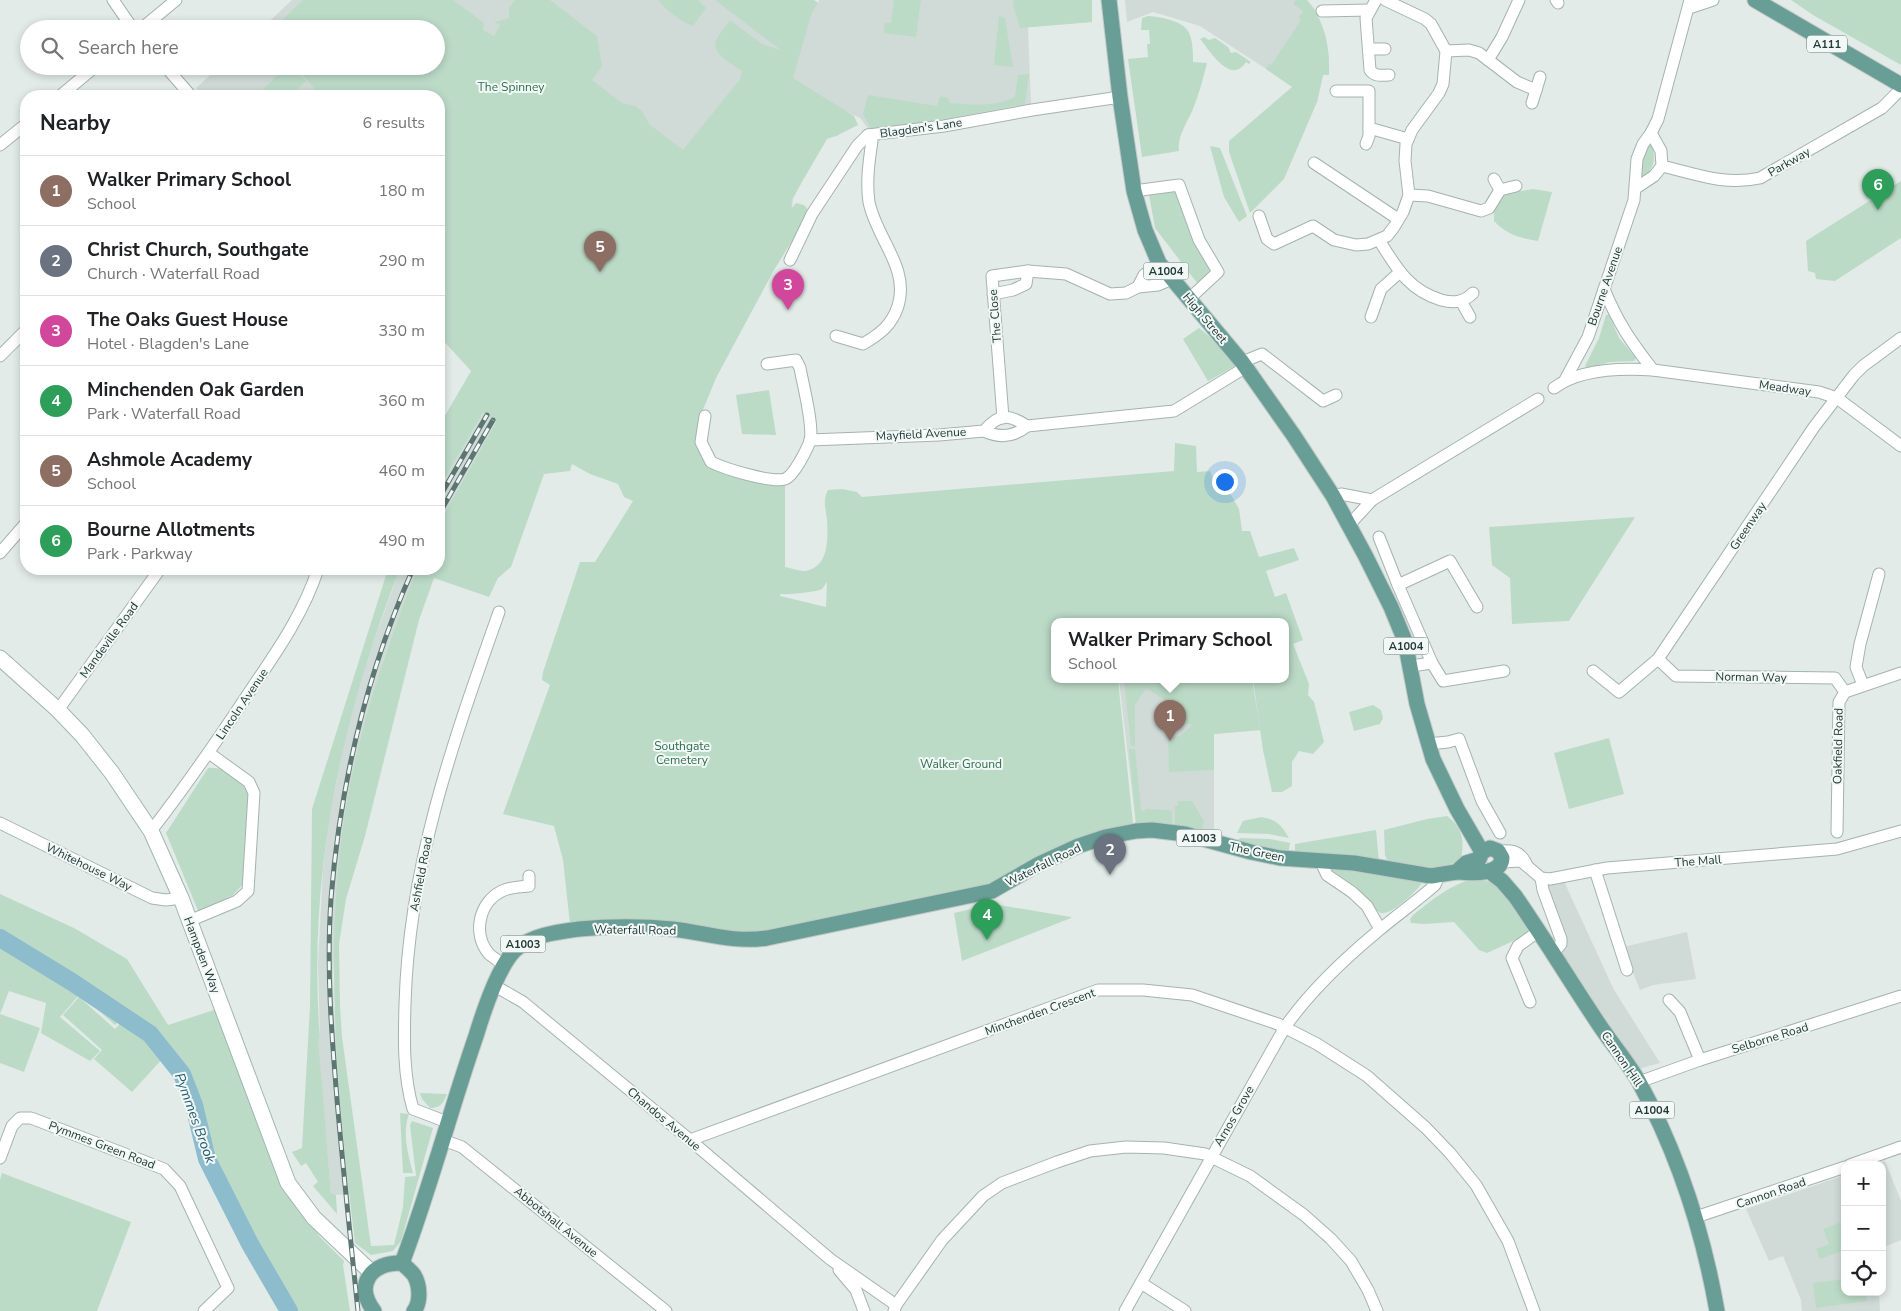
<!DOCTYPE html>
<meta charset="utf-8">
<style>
body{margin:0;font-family:"Nunito Sans",sans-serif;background:#f2f2f2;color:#202124}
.controls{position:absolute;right:15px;bottom:15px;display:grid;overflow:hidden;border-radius:10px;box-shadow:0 2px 8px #0003}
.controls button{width:45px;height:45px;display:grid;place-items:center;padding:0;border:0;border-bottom:1px solid #e0e0e0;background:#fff;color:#202124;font:25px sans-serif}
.you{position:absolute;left:1224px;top:481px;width:18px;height:18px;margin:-12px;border:4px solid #fff;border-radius:50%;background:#1a73e8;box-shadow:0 0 0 8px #1a73e833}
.badge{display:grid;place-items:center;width:32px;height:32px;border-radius:50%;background:#7a5340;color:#fff;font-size:16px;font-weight:700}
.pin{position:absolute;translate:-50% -41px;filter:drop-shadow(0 1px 2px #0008)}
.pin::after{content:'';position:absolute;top:26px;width:18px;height:15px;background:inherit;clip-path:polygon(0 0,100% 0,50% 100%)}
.popup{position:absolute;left:1051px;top:618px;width:238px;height:65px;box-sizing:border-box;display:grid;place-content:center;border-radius:10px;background:#fff;filter:drop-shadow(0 1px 4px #0005);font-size:16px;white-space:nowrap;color:#757577}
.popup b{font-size:19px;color:#202124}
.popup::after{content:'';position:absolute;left:50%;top:100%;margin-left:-10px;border:10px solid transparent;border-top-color:#fff}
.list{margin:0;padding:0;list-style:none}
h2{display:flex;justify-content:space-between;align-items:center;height:65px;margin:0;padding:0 20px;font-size:21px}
h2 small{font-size:16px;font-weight:400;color:#757577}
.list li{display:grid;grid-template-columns:32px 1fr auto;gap:15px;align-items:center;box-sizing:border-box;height:70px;padding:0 20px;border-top:1px solid #e0e0e0}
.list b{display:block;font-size:19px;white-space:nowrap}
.list p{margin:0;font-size:16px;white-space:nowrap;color:#757577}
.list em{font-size:16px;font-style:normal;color:#757577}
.icon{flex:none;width:28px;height:28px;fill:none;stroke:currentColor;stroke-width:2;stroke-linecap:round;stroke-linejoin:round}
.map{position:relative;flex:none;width:1901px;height:1311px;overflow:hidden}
.search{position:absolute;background:#fff;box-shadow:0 2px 8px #0003;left:20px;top:20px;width:425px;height:55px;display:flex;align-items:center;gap:12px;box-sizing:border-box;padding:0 18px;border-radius:28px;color:#757577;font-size:19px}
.panel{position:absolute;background:#fff;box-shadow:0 2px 8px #0003;left:20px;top:90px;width:425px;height:485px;border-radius:20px}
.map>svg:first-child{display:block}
.built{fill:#d0dbd7}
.green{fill:#bcdbc7;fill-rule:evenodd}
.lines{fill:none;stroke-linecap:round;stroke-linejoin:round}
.river{stroke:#8dbccd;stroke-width:18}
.street-casing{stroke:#a5b3af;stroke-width:13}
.secondary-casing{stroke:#a1b6b1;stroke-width:17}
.primary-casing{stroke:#c1c8c7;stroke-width:17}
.street{stroke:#fff;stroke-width:11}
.secondary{stroke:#fff;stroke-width:15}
.primary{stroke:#699e96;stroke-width:15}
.rail-casing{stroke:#5d7672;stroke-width:5}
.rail{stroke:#f2f8f5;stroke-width:3;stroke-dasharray:9;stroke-linecap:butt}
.labels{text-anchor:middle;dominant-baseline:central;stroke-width:4;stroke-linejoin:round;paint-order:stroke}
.shield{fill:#f2f8f5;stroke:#617470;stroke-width:1}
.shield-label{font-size:11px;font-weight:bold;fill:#233b37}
.park-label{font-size:12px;fill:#306f4f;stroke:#f2f8f5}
.street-label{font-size:12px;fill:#233b37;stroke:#f2f8f5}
.water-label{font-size:14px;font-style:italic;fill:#215d73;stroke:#f2f8f5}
</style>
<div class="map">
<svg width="1901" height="1311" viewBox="0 0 1901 1311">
<rect width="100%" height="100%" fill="#e2ebe8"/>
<!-- built -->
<g class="built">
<path d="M292 0H814L818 3 819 0H1092V22L1028 27 1031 104 923 123 870 131 860 118 843 110 838 136 827 138 808 170 793 199 792 209 439 336V96H205L196 88 220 66H436V29H261Z"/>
<path d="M1125 0H1307L1317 12 1326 37 1329 57V75H1323L1317 102 1200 26 1153 12 1127 22Z"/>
<path d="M483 413 496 422 439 523V488Z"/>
<path d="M400 569H418L387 649 361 737 344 820 338 875 333 977 334 1011 350 1194 336 1195 331 1193 317 1039 320 1038 318 962 323 870 328 826 344 742 364 668Z"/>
<path d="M1119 680H1252L1261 730 1214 734V830L1210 836 1136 825Z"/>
<path d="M1562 877 1614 990 1660 1063 1631 1071 1553 953 1561 944 1543 890 1550 879Z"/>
<path d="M1687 932 1696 979 1653 985 1640 990 1623 947Z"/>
<path d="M1885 1161 1901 1201V1240L1882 1248V1165H1875Z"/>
<path d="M1845 1175V1292H1879L1880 1311H1802L1801 1300 1783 1256 1769 1261 1746 1209Z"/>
</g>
<!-- green -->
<g class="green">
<path d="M303 0H453L484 23 483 30 494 36 500 25 494 22 509 18V8L515 0H550L597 36 602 66 592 80 622 103 635 106 642 111 649 124 683 150 740 79 742 71C734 65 711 54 716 41 718 34 726 27 730 20L762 44 782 51 715 0H814L818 3 812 12 793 78 854 116 858 125 838 135 827 139 792 199 791 209 796 203 804 205 810 212 774 270 716 378 698 422 699 444 728 474 785 485V567C791 568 799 571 804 571 829 568 828 540 827 520 826 509 822 501 828 490L842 489 857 492 862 497 1174 471 1175 443 1196 446 1197 472 1210 471 1217 489 1227 488 1239 509 1242 531H1250L1259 557 1294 548 1299 560 1266 571 1275 597 1286 593 1303 640 1293 644 1309 684 1308 695 1314 702 1324 742 1313 754 1299 751 1292 762V786L1282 792H1272L1263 750 1253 680H1285V622H1055V680H1118L1134 833 1106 840 1014 880 827 920 794 924 762 935 570 924 563 860 554 826 503 814 550 685 542 680 543 672 580 562H595L633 501 624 497 618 484 590 474 572 464 570 471 544 474 511 567 498 578 489 597 434 578 419 620 365 836 346 899 339 944 340 1006 342 1037 371 1246 394 1245 403 1207 405 1177 416 1176 410 1125 412 1121 433 1128 401 1241 393 1251 371 1255 355 1243C339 1107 323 959 344 819 356 739 382 660 411 584L418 569H439V523L496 422 483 413 439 488V426L471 371 439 336V96H321L295 66H436V29H293L283 19ZM827 582 826 607 780 596V594C786 595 817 592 822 589 824 587 825 584 827 582Z"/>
<path d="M658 0H698L706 8 693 26C680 21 667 11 658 0Z"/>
<path d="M894 0H921L916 37 884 33 885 22 891 23Z"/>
<path d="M1013 0H1092V22L1020 28 1014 8Z"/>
<path d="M1296 0H1307C1325 22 1330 48 1329 75H1323L1317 102 1284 179 1250 213 1229 152V141L1292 87 1266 69 1269 64 1271 65 1301 20 1299 18 1303 11 1293 4Z"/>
<path d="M1791 0H1901V65L1813 15Z"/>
<path d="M999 16 1005 18 1013 67 994 65Z"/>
<path d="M1148 16C1160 17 1181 20 1188 31 1193 39 1193 52 1193 62L1207 63C1203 79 1199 94 1193 109 1187 123 1177 136 1179 151L1142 157 1128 59 1148 57 1147 44H1150L1149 30H1141L1142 18Z"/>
<path d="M1204 37 1209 40 1215 38 1228 47 1231 53 1236 52 1251 62 1249 64 1246 62C1231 86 1210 51 1200 39Z"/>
<path d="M287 66H292L306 81 289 96H256Z"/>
<path d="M1029 74 1025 104 923 123 871 129 863 114 868 95 937 106 940 96 948 98 950 103C972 105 994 107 1015 97L1018 75Z"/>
<path d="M1649 144H1651C1657 159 1654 169 1642 179L1640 178 1642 161Z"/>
<path d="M1210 146 1220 148 1247 216 1239 222 1224 197Z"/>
<path d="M1901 181V238L1835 281 1816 279 1815 273 1808 271 1806 241Z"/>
<path d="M1179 185 1218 272 1201 288 1155 228 1148 189Z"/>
<path d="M1533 189 1552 192 1538 241C1520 238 1507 235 1494 221V209L1504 194Z"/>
<path d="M1606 315H1609L1619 338 1636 358 1634 361 1610 362 1589 368 1585 366 1599 338Z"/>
<path d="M1199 328 1228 352 1237 365 1208 381 1183 339Z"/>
<path d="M769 390 776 435 742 434 736 395Z"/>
<path d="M1635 517 1569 621 1512 624 1510 578 1492 565 1489 527Z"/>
<path d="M388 569H400C341 717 307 878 320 1039H318L331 1193 336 1195 337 1214 313 1186 318 1182 306 1163 301 1166 292 1152 302 1148 310 1006 312 809Z"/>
<path d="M1124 680H1252L1260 730 1214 734V770L1169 772 1168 737 1180 736 1193 724C1176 726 1176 713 1167 702 1161 697 1152 692 1146 688L1135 705V746H1131Z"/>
<path d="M1373 705 1381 710 1383 718 1380 724 1354 731 1349 712Z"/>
<path d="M1609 738 1624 794 1569 809 1554 753Z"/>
<path d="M1129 749H1135L1141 811H1145V809L1169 810 1172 812V823L1136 824Z"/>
<path d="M208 768C228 766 241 780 250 797L243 884 233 895 199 913 166 833Z"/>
<path d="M1178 801H1192L1204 821 1202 831 1175 825V806H1178Z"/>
<path d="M1447 816C1462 828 1465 840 1461 859 1436 874 1417 868 1390 864L1385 856 1384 830 1427 819Z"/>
<path d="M1261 817C1277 820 1281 824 1289 838L1269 834 1237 833 1243 821Z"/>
<path d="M1376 830 1379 862 1295 855V844Z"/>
<path d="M1240 838 1270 839 1290 843 1288 854 1235 843Z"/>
<path d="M1332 868 1363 871 1422 882C1419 890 1391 915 1382 913 1380 913 1377 911 1375 909L1331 872Z"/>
<path d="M1475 878 1501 885 1528 923 1529 932 1522 937 1487 953 1479 950 1454 922 1424 924 1411 923 1410 919 1413 915C1433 899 1450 885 1475 878Z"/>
<path d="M0 894 74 928 127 959 168 1025 217 1009 272 1161 295 1204 320 1237 344 1261 343 1265 350 1311H282L269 1294 257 1263 204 1155 166 1057 124 1017 115 1025 80 994 60 1017 100 1051 90 1061 41 1033 46 1003 9 991 0 1014Z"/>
<path d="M993 904 1071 917V918L962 961 954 913Z"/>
<path d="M79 997 115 1029 123 1020 164 1057 132 1092 94 1059 102 1050 63 1015Z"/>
<path d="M0 1014 40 1028 24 1072 0 1063Z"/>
<path d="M420 1093 447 1094C443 1103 441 1108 430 1108L422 1099Z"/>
<path d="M400 1113 409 1114C402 1134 408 1153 413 1173H403Z"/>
<path d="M2 1173 131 1222 97 1311H0V1180Z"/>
<path d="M1845 1221V1250L1820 1259 1816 1249 1829 1244 1823 1229Z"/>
<path d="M1845 1279V1292H1866L1867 1301 1816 1308 1813 1283Z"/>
</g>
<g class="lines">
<!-- river -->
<path class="river" d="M0 938 72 982 150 1034 182 1074 194 1105 207 1159 250 1244 289 1311"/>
<!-- street casing -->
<g class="street-casing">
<g id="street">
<path d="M113 0 133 29"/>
<path d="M1376 0 1366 18 1370 70C1375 77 1381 75 1389 75"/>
<path d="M1556 0 1558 3"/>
<path d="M1689 8 1713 0"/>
<path d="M1322 11 1370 10"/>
<path d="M141 29 176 0"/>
<path d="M1369 49H1385"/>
<path d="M1446 51 1469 50 1479 53 1517 82 1536 90"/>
<path d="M1488 60 1502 37 1519 0"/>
<path d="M165 66 191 96"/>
<path d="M1336 91H1369V136L1366 144"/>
<path d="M60 96 96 66"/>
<path d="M1532 103 1540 77"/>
<path d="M1369 128 1408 139"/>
<path d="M0 145 26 124"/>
<path d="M1314 163 1398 219"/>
<path d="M1662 166C1696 174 1725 186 1760 178L1882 108 1901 89"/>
<path d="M1636 188 1654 176 1662 166 1661 151 1651 133"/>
<path d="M1500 190 1516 186"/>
<path d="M1134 191 1179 185 1199 240 1218 272 1189 299"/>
<path d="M1409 195 1428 196 1481 211 1489 208 1500 190 1494 179"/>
<path d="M1259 216 1267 239 1274 244 1313 226 1334 240 1356 245 1368 244 1387 236 1394 227 1403 212 1409 195 1405 161 1406 144 1412 130 1439 93 1443 84 1446 51 1431 24 1425 19 1385 0"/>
<path d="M1379 240C1396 267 1408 290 1441 300 1453 303 1463 303 1473 293"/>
<path d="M790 260 812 214 857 146 868 135 944 126 1032 110 1120 97"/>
<path d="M1138 287 1144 275 1159 263"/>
<path d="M1604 289C1618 323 1631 342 1653 370"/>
<path d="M993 294 1013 290 1026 284 1028 271"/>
<path d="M1461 301 1470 317"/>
<path d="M1371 317 1381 289 1400 272"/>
<path d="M836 336 863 344C880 334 892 325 898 306 910 268 876 238 869 202 866 182 869 161 872 141L868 135"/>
<path d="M0 356 26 330"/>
<path d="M1242 362 1262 354 1323 401 1336 395"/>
<path d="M1565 380 1588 337 1634 200 1637 159 1643 144 1651 133 1658 119 1690 0"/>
<path d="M1554 388C1579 369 1623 368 1653 370L1819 392 1837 398 1901 446"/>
<path d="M705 416 701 442 711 462C725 469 771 483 785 479 794 476 807 449 810 441 814 426 803 385 800 368L796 360 767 364"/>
<path d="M1003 418 992 276 1028 271 1066 274 1110 294 1126 293 1138 287 1158 285 1172 279"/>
<path d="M984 431C999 438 1014 437 1027 426"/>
<path d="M810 440 939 435 984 431C999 413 1009 414 1027 426L1174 411 1246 367"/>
<path d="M1333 496 1341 494 1372 500"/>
<path d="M1349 525 1372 500 1538 399"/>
<path d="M1379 537 1398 585 1450 561 1477 607"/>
<path d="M0 553 26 523"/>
<path d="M1398 585 1432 663 1443 681 1504 671"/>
<path d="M1658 659 1676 676 1835 678 1845 692"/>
<path d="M1411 666 1432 663"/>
<path d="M1593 671 1619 692 1658 659 1814 427 1854 375 1863 366 1901 338"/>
<path d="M1863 685 1856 667 1860 644 1879 574"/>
<path d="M58 710 160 569"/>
<path d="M1428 744 1448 742 1459 739 1482 801 1500 833"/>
<path d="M0 823 152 898 166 900 181 898"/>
<path d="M151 831C185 787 217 741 248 694 275 654 303 615 318 569"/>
<path d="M1837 832 1839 702 1845 692 1901 673"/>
<path d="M1498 851C1511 850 1519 850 1526 863"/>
<path d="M1321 862 1327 875 1352 892 1367 906 1380 929"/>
<path d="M1502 862 1521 861 1541 878 1550 879 1607 868 1837 849 1901 831"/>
<path d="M1595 870 1627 970"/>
<path d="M1541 878 1543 890 1561 939V944L1553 953"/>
<path d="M189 921 237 901 248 891 254 793 249 782 209 753"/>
<path d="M505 966C500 962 494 958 489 954 472 934 479 902 502 891 510 887 520 887 529 886V876"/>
<path d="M495 986 523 1002 690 1140 830 1259 896 1305"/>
<path d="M1669 1000 1680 1012 1700 1060"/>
<path d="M1530 1002 1512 958 1518 946 1539 931"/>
<path d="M1639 1082 1700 1060 1901 996"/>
<path d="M447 1122 413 1109C403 1075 404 1038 405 1004 409 864 453 742 499 612"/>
<path d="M443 1140 462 1147 666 1311"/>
<path d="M690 1140 1098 990H1143L1192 995 1278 1024 1317 1044 1367 1076 1426 1128 1450 1153 1476 1185 1508 1241 1534 1311"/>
<path d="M0 1158 12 1126 20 1118H31L164 1169 180 1186 228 1288 204 1311"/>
<path d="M1850 1165 1901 1147"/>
<path d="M1696 1217 1845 1167"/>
<path d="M839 1270 856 1290 864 1311"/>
<path d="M1141 1283 1185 1311"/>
<path d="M894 1311 896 1305 942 1240 983 1196 1002 1183 1057 1162 1090 1151 1126 1147 1164 1148 1205 1154 1250 1176 1304 1215 1331 1239 1351 1261 1368 1290 1377 1311"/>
<path d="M1125 1311 1285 1027C1311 990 1343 960 1378 931 1397 915 1417 901 1435 885L1439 875"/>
</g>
</g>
<!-- secondary casing -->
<g class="secondary-casing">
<path id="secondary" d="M0 658 58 710 82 735 112 773 151 831 181 898 288 1183 314 1218 371 1272"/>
</g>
<!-- primary casing -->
<g class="primary-casing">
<g id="primary">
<path d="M1109 0 1120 97 1134 191 1145 230 1159 263 1242 362 1294 436 1333 496 1365 555 1391 607 1405 641 1417 704 1433 759 1457 809 1482 852"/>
<path d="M1755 0 1901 85"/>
<path d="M1489 871 1502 881 1515 896C1544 938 1570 981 1598 1023 1611 1043 1628 1062 1639 1082 1678 1154 1703 1231 1717 1311"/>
<path d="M1456 872C1470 873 1501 876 1502 858L1498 851 1490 848 1482 852 1479 859"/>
<path d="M402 1263C430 1189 450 1111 476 1036 483 1013 498 967 515 950 531 935 557 932 579 929 609 926 643 926 673 929 706 933 733 943 767 938L992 891 1039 864 1078 846 1105 837 1136 831 1152 830 1185 834 1251 852 1280 858 1354 863 1431 876 1456 872 1466 863 1479 859"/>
<path d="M374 1311C354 1285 371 1262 402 1263 406 1267 411 1271 414 1275 420 1285 421 1302 414 1311"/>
</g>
</g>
<!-- street -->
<use href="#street" class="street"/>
<!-- secondary -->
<use href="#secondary" class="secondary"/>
<!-- primary -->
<use href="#primary" class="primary"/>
<!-- rail casing -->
<g class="rail-casing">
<g id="rail">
<path d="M439 498 487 415"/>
<path d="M439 514 493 420"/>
<path d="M358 1311C351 1244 344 1178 338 1111 332 1040 326 970 331 899 340 785 367 672 413 569"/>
</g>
</g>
<!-- rail -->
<use href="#rail" class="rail"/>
</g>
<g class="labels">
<!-- shield labels -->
<g class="shield">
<rect x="1807" y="35.5" width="40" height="17" rx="4"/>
<rect x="1143.5" y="262.5" width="45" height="17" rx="4"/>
<rect x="1383.5" y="637.5" width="45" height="17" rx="4"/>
<rect x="1176.5" y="829.5" width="45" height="17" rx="4"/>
<rect x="500.5" y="935.5" width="45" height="17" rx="4"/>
<rect x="1629.5" y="1101.5" width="45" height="17" rx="4"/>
</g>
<g class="shield-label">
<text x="1827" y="44">A111</text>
<text x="1166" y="271">A1004</text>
<text x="1406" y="646">A1004</text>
<text x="1199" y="838">A1003</text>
<text x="523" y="944">A1003</text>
<text x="1652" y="1110">A1004</text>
</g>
<!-- park labels -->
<g class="park-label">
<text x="511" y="87">The Spinney</text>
<text x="682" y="746">Southgate<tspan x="682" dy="14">Cemetery</tspan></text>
<text x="961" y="764">Walker Ground</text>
</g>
<!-- street labels -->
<g class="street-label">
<text transform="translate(921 128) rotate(-8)">Blagden's Lane</text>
<text transform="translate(1789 162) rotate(-30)">Parkway</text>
<text transform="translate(1605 286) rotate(-71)">Bourne Avenue</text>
<text transform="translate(995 316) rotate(-95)">The Close</text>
<text transform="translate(1205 318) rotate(50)">High Street</text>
<text transform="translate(1785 388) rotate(8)">Meadway</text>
<text transform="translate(921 434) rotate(-3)">Mayfield Avenue</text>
<text transform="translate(1748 526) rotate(-56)">Greenway</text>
<text transform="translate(109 640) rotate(-54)">Mandeville Road</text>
<text transform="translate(1751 677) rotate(1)">Norman Way</text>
<text transform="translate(242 704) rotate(-56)">Lincoln Avenue</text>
<text transform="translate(1838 746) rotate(-89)">Oakfield Road</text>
<text transform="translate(1257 852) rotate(12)">The Green</text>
<text transform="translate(1698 861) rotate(-4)">The Mall</text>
<text transform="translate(1043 865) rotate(-26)">Waterfall Road</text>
<text transform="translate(89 867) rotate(26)">Whitehouse Way</text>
<text transform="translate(421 874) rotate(-79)">Ashfield Road</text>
<text transform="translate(635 930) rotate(1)">Waterfall Road</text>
<text transform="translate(202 955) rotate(69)">Hampden Way</text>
<text transform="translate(1040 1012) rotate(-20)">Minchenden Crescent</text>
<text transform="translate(1770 1038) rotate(-17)">Selborne Road</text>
<text transform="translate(1622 1059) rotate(56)">Cannon Hill</text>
<text transform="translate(1234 1116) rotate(-60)">Arnos Grove</text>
<text transform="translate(664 1119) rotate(40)">Chandos Avenue</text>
<text transform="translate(102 1145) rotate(21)">Pymmes Green Road</text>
<text transform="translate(1771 1193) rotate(-19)">Cannon Road</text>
<text transform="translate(556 1222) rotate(39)">Abbotshall Avenue</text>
</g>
<!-- water labels -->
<g class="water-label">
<text transform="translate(195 1118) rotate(70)">Pymmes Brook</text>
</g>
</g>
</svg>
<div class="controls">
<button>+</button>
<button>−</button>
<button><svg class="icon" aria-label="locate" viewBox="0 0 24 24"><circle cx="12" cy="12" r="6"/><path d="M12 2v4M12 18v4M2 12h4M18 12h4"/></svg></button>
</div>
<div class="you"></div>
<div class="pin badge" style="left:1170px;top:741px;background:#8d6e63">1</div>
<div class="popup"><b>Walker Primary School</b>School</div>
<div class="pin badge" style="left:1110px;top:875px;background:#6b7280">2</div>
<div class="pin badge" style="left:788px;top:310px;background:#d1479c">3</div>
<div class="pin badge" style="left:987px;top:940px;background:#2e9e5b">4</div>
<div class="pin badge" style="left:600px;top:272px;background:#8d6e63">5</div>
<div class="pin badge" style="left:1878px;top:210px;background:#2e9e5b">6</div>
<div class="search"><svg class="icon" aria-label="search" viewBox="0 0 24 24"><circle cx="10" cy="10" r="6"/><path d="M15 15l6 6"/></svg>Search here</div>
<section class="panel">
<h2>Nearby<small>6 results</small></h2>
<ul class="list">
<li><span class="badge" style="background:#8d6e63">1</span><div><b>Walker Primary School</b><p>School</p></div><em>180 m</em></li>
<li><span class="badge" style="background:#6b7280">2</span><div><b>Christ Church, Southgate</b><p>Church · Waterfall Road</p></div><em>290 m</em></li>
<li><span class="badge" style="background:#d1479c">3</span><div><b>The Oaks Guest House</b><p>Hotel · Blagden's Lane</p></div><em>330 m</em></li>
<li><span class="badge" style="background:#2e9e5b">4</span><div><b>Minchenden Oak Garden</b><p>Park · Waterfall Road</p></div><em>360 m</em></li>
<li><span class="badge" style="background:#8d6e63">5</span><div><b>Ashmole Academy</b><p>School</p></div><em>460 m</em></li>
<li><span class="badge" style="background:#2e9e5b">6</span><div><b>Bourne Allotments</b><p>Park · Parkway</p></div><em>490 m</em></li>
</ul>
</section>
</div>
